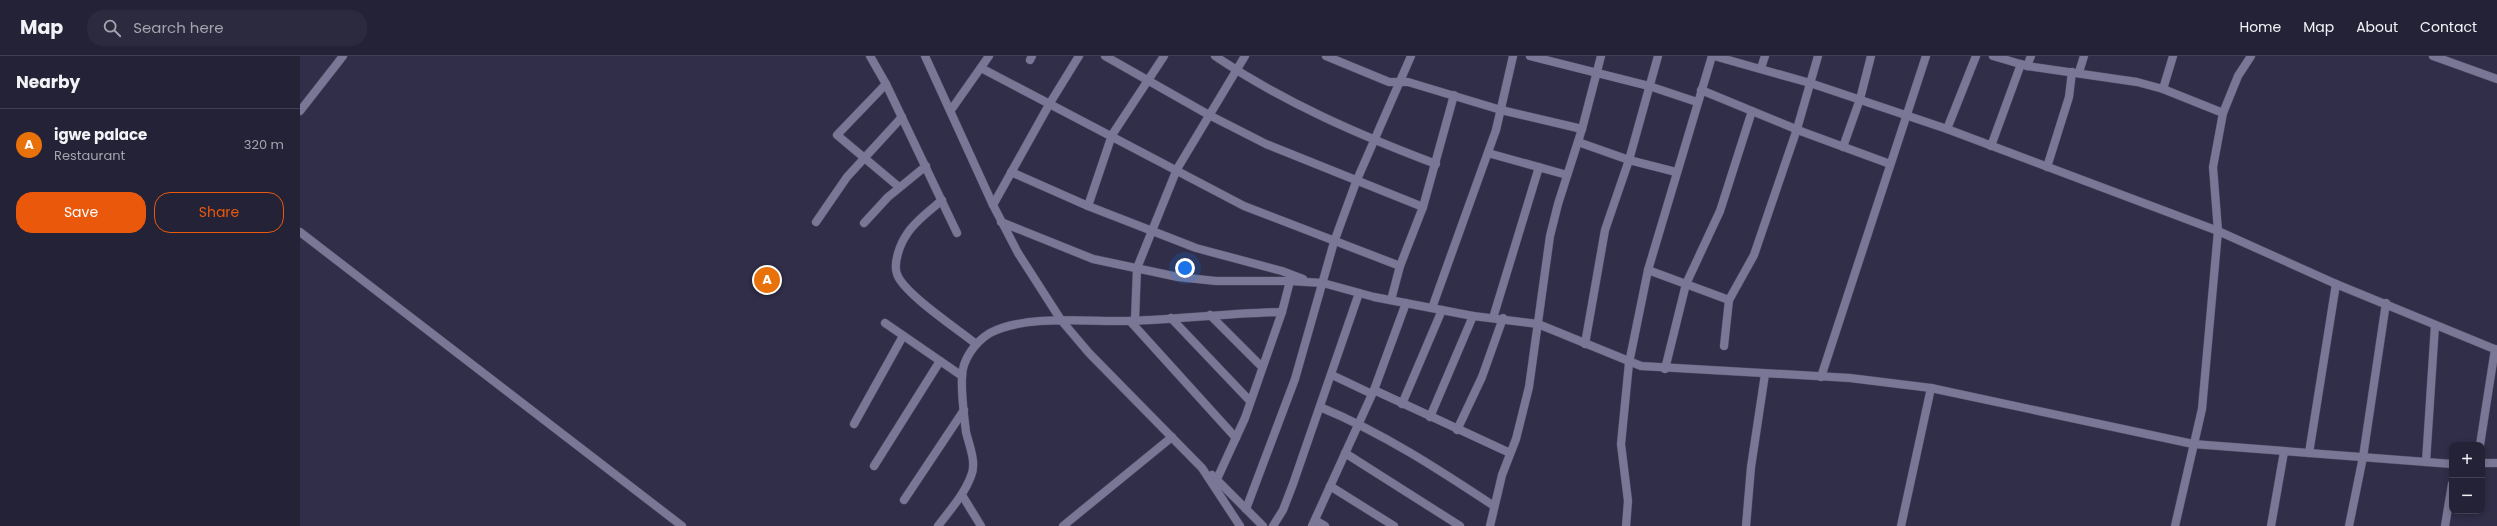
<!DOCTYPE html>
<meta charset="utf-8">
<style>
body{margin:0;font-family:Poppins,sans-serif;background:#2c2a3e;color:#f1f3f6}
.controls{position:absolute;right:12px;bottom:12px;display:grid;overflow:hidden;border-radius:8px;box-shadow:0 2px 6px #0003}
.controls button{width:36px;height:36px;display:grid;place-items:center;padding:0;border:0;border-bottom:1px solid #413f51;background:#242236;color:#f1f3f6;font:20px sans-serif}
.you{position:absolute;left:885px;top:212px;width:14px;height:14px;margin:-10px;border:3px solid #fff;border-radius:50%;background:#1a73e8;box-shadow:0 0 0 6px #1a73e833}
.badge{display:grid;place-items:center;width:26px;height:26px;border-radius:50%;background:#ea580c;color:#fff;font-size:13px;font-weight:700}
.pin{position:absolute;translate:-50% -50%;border:2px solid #fff;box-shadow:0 1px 4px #0006}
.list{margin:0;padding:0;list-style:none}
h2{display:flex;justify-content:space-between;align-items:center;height:52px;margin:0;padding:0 16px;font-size:17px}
h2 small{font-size:13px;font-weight:400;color:#a3a4ad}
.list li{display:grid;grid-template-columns:26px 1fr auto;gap:12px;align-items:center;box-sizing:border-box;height:72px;padding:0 16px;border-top:1px solid #413f51}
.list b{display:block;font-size:15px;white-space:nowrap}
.list p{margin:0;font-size:13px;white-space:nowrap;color:#a3a4ad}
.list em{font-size:13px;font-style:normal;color:#a3a4ad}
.actions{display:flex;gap:8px;padding:12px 16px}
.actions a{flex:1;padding:9px 0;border:1px solid #ea580c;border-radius:16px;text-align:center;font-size:14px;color:#ea580c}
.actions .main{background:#ea580c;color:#fff}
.icon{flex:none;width:22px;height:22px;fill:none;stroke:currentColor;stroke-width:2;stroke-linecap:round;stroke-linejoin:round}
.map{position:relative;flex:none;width:2197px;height:470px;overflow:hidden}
header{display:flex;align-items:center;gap:24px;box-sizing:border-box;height:56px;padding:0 20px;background:#242236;border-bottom:1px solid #413f51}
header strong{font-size:19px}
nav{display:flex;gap:22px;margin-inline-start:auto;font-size:14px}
.search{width:280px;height:36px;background:#2c2a3e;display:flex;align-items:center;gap:10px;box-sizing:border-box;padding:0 14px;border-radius:16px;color:#a3a4ad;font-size:15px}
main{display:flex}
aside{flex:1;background:#242236}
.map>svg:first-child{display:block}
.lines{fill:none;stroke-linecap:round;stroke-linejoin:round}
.street-casing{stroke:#4e4b61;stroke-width:9}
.street{stroke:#7a7796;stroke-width:8}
</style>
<header>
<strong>Map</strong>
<div class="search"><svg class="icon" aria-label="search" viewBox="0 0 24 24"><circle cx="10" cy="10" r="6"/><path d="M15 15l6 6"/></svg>Search here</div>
<nav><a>Home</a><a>Map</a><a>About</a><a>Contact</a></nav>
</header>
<main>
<aside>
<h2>Nearby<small></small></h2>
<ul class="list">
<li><span class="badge" style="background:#e8710a">A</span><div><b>igwe palace</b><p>Restaurant</p></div><em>320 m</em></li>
</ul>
<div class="actions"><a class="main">Save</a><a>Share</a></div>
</aside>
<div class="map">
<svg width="2197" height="470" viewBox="0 0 2197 470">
<rect width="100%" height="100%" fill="#302e48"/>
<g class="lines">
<!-- street casing -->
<g class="street-casing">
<g id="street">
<path d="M570 0 586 28 657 177"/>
<path d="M625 0 693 149 718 197 761 264 789 297 902 412 940 470"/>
<path d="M805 0 909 59 966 88 1123 151"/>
<path d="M915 0C983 46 1059 79 1136 108"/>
<path d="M1026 0 1089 26H1108L1201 54 1282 73"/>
<path d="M1230 0 1349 30 1397 46"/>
<path d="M1414 0 1510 27 1647 73 1918 175 2036 228 2197 294"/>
<path d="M1693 0 1727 10 1837 26 1863 33 1923 57"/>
<path d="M2133 0 2197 23"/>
<path d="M730 4 732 0"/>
<path d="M1727 10 1731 0"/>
<path d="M681 12 944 150 1100 210"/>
<path d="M1461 12 1465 0"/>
<path d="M1779 16 1784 0"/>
<path d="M586 28 537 79 599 131"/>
<path d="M1863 33 1873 0"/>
<path d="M1401 34 1503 76 1590 108"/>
<path d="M651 54 689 0"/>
<path d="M0 55 43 0"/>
<path d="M1647 73 1676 0"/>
<path d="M1278 86 1329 104 1376 116"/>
<path d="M1691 90 1721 8"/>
<path d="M1543 91 1560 43 1571 0"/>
<path d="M1188 97 1267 119"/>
<path d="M1747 111 1769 41 1772 16"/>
<path d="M711 116 788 150 896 192 982 215 1003 223"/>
<path d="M642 144C631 154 615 165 607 178 600 188 593 207 597 218 603 237 659 274 676 288"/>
<path d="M693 149 750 47 779 0"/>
<path d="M788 150 812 79 864 0"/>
<path d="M516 166 547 121 602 61"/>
<path d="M701 166 793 203 878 221 916 225H990L1023 227 1074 241 1173 260 1238 268 1341 310 1550 322 1631 332 1893 388 2152 408"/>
<path d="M564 167 588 141 626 110"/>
<path d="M0 176 382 470"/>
<path d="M1348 214 1429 244"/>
<path d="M1091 244 1100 210 1123 151 1154 39"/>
<path d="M1132 252 1196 74 1213 0"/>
<path d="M910 259 961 310"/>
<path d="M871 262 950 345"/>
<path d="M1193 262 1239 111"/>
<path d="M835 264 837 212 877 113 945 0"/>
<path d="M830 265 936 382"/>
<path d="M585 267 662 320"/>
<path d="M1285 288 1305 174 1329 104 1358 0"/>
<path d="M1424 290 1429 244 1454 199 1497 73 1518 0"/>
<path d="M1365 313 1386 228 1420 155 1452 55"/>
<path d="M1032 319 1072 338"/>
<path d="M1521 321 1626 0"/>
<path d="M1074 334 1210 397"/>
<path d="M1102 348 1142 254"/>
<path d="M1020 351C1083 377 1138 413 1194 450"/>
<path d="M1130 361 1173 260"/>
<path d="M554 368 603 280"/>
<path d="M1157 374 1182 321 1203 262"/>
<path d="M2180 389 2195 293"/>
<path d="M1045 397 1160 470"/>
<path d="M2009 397 2036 228"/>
<path d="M2126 406 2135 269"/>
<path d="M2182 407H2197"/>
<path d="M574 410 640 305"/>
<path d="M912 419 963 470"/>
<path d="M917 423 945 362 982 256 990 225"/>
<path d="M1030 430 1094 470"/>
<path d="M662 439 681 470"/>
<path d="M604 444 664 354"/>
<path d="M946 453 995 323 1034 186 1056 126 1111 0"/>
<path d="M1015 464 1025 470"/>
<path d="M638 470C650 454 664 439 671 420 677 407 669 389 666 376 664 358 661 339 662 321 662 304 675 286 690 277 725 258 791 266 831 265 881 263 931 257 982 256"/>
<path d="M763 470 872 381"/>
<path d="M973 470 983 454 993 428 1059 237"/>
<path d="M1012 470 1074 334 1106 247"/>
<path d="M1190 470 1202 419 1216 383 1229 331 1250 180 1258 148 1282 73 1301 0"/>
<path d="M1326 470 1328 445 1321 388 1329 307 1348 214 1412 0"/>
<path d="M1446 470 1451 411 1465 318"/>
<path d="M1601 470 1631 332"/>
<path d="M1875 470 1902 353 1918 175 1913 111 1923 57 1938 20 1951 0"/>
<path d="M1971 470 1984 396"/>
<path d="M2049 470 2063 401 2086 247"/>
<path d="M2145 470 2152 428"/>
</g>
</g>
<!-- street -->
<use href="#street" class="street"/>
</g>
</svg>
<div class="controls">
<button>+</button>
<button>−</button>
</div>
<div class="you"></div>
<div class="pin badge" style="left:467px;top:224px;background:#e8710a">A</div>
</div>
</main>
